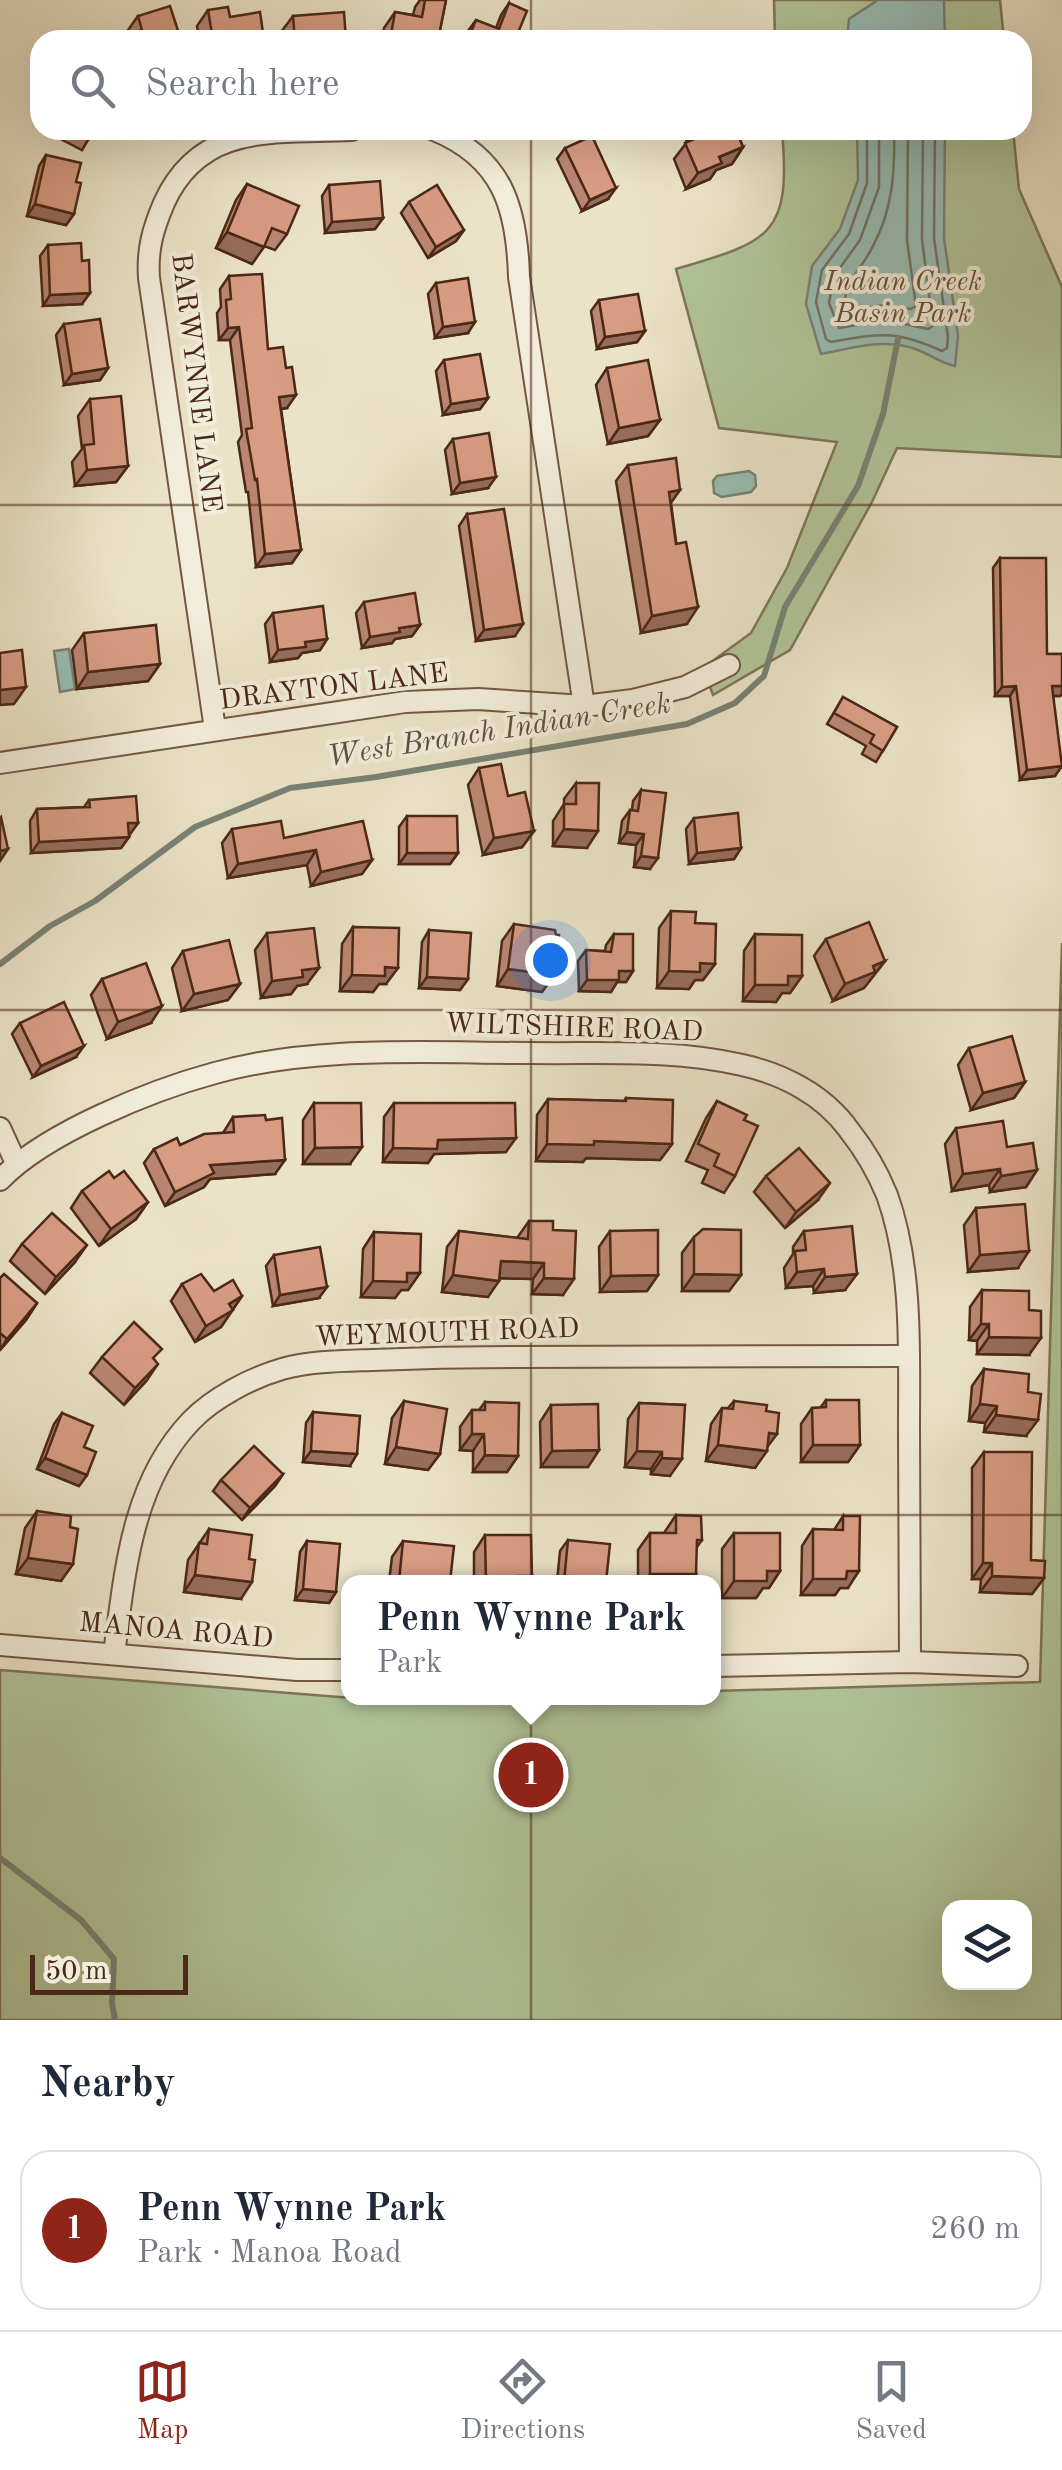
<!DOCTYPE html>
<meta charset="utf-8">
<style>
body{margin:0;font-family:"Old Standard TT",serif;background:#f2f2f3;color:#1f2937}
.controls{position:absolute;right:30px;bottom:30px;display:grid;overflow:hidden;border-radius:20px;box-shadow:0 10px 40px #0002}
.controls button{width:90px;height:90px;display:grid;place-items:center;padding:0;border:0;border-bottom:2px solid #e0e1e3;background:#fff;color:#1f2937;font:50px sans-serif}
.scale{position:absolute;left:30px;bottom:25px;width:158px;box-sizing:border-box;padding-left:10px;border:5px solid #4b2817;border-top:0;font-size:28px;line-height:35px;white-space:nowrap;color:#4b2817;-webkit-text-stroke:8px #f2eddb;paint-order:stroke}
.you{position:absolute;left:550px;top:960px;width:35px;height:35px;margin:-25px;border:8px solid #fff;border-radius:50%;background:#1a73e8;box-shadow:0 0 0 15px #1a73e833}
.badge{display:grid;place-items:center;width:65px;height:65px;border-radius:50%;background:#8f2418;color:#fff;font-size:32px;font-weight:700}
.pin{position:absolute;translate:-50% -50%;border:5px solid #fff;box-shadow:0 2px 10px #0006}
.popup{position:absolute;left:341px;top:1575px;width:380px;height:130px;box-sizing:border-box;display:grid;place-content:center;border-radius:20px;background:#fff;filter:drop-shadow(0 2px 8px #0005);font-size:32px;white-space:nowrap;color:#747a83}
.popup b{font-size:38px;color:#1f2937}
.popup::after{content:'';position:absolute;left:50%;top:100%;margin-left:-20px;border:20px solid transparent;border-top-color:#fff}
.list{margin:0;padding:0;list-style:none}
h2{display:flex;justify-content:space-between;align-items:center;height:130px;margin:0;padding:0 40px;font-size:42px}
h2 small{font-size:32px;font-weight:400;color:#747a83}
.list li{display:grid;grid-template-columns:65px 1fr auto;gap:30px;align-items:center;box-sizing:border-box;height:160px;margin:0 20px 20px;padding:0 20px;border:2px solid #e0e1e3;border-radius:30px}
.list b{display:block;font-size:38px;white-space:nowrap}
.list p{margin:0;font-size:32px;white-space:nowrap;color:#747a83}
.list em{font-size:32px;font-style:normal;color:#747a83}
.icon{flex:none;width:55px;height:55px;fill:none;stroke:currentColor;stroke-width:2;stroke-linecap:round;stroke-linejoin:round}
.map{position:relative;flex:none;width:1062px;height:2020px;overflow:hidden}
.search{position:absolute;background:#fff;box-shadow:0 10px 40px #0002;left:30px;right:30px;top:30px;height:110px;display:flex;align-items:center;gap:25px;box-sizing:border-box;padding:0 35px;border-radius:30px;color:#747a83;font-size:38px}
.sheet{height:310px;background:#fff}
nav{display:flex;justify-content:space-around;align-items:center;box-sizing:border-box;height:140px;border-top:2px solid #e0e1e3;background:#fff;font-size:28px;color:#747a83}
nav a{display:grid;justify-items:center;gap:5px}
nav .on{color:#8f2418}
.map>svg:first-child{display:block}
.green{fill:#b1c59a;stroke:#7e7658;stroke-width:2.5;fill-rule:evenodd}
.water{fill:#98beb6;stroke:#798276;stroke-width:2.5}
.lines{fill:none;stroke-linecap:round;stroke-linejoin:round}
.shore{stroke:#727366;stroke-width:2.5}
.stream{stroke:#798276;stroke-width:6}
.street-casing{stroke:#735743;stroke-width:24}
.street{stroke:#f2eddb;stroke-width:20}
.wall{fill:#ba8671;stroke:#4b2817;stroke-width:2.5}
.shaded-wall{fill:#976d5c;stroke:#4b2817;stroke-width:2.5}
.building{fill:#d89c83;stroke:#4b2817;stroke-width:2.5}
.grid{fill:none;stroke:#4b2817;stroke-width:2.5;stroke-opacity:0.55}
.labels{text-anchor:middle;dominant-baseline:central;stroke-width:8;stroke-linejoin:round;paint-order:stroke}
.park-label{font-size:28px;font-style:italic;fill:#644f38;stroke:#f2eddb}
.street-label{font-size:28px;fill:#4b2817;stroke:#f2eddb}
.water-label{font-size:30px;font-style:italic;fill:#5e4e3f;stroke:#f2eddb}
</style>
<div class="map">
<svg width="1062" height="2020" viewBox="0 0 1062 2020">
<rect width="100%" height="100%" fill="#ebe3c8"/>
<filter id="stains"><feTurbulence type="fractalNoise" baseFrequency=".002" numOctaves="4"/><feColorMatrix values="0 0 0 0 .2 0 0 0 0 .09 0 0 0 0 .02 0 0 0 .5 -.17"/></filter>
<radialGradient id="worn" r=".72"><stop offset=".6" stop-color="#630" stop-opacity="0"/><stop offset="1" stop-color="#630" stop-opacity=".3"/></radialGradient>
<!-- green -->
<g class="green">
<path d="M774 0H1000L1004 40H775Z"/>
<path d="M782 130H1013L1019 189 1062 287V457L897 448 872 502 790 650 713 695 703 668 751 633 787 568 837 442 719 428 676 269C772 241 791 235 782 130Z"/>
<path d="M1062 943V2020H0V1670L352 1698H714V1691L1040 1682ZM950 1908H1024V1982H950Z"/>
</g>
<!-- water -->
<g class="water">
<path d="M878 0H944L945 40H847L849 19Z"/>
<path d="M857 130H945L944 238 958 336 955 366C941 363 931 355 918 350 886 337 852 348 821 354L806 304 812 266 840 229 858 180Z"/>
<path d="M749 471 755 475 756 486 751 492 722 497 714 493 713 481 717 476Z"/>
<path d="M69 649 75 689 60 692 54 651Z"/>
</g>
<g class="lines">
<!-- shore -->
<g class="shore">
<path d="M867 130V183L849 234 822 270 816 302 826 339 831 342C881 333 895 330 942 351L947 348 948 337 934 238 935 130"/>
<path d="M879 130V187L860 240 834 276 829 303 839 328 886 320 928 329 933 326 922 239 923 130"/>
<path d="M894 130C895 171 893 209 873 246 862 269 849 275 844 302L849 310 884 305 911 309 916 306 907 240 908 130"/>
</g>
<!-- stream -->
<g class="stream">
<path d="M0 964 50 926 95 901 195 827 290 788 376 777 687 724 735 703 764 676 785 607 858 486 883 414 898 339"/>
<path d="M0 1858 81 1920 114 1959 112 2003 115 2020"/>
</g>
<!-- street casing -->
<g class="street-casing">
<g id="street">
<path d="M434 130C503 158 517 208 519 277L584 706"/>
<path d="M215 729 149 278C147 249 153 229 164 203 201 121 276 134 352 130"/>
<path d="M0 763 405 702 478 699 584 706 633 700 685 687 729 665"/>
<path d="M0 1128 16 1163"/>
<path d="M0 1180C45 1133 152 1090 215 1073 316 1045 427 1053 531 1053 601 1054 673 1049 742 1065 783 1074 824 1095 849 1130 864 1149 878 1173 887 1195 913 1267 909 1353 909 1428 910 1506 910 1584 910 1662"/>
<path d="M0 1645 297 1670H348"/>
<path d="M114 1654C125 1573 131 1484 191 1421 213 1398 251 1378 282 1369 311 1361 342 1361 372 1360 420 1358 468 1357 516 1357 647 1356 778 1356 909 1356"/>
<path d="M714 1666 910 1662 1017 1666"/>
</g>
</g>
<!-- street -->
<use href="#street" class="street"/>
</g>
<!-- wall -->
<g class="wall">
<path d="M420 0H446L438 40H382L384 28 395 12 413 15 415 7Z"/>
<path d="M509 3 515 40H464L468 31 476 20 496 28 501 15Z"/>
<path d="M208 10 230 17 264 40H199L197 26Z"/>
<path d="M138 16 181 40H120L122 37 127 35 126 33Z"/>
<path d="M293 16 346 40H282L281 32Z"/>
<path d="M50 130H94L82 150 49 133Z"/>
<path d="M682 130H736L743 147 732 164 716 170 710 179 686 189 674 159 687 142Z"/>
<path d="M565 148 608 199 582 211 557 159Z"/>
<path d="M46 155 76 182 74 214 66 225 27 216 39 166Z"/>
<path d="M247 184 287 234 275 250 264 246 252 264 216 248 236 200Z"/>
<path d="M329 185 383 218 375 229 325 233 322 196Z"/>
<path d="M409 202 464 230 456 241 428 258 401 213Z"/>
<path d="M48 245 82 304 43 306 40 256Z"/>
<path d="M229 276 268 349 287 408 281 409 301 550 292 563 256 567 248 492H246L238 442 242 435 230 340H219L217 313 221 307 220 289Z"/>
<path d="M436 283 468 333 435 338 428 294Z"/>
<path d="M599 300 645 331 637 342 597 349 591 311Z"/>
<path d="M64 324 108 368 100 380 64 385 56 335Z"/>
<path d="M444 360 488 398 480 409 443 415 436 371Z"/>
<path d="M607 368 660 420 648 436 608 444 596 385Z"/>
<path d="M90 399 128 466 116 482 75 486 72 462 82 449 78 416Z"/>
<path d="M453 439 488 488 452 494 445 450Z"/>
<path d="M628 465 671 503 687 624 641 633 616 481Z"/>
<path d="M467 514 515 636 476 641 459 526Z"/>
<path d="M1000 558 1047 654H1062V694L1060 696H1053L1055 776 1020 780 1010 696H995L993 568Z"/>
<path d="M364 602 420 625 412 636 395 639 392 643 362 648 356 613Z"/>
<path d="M273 613 327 639 320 650 302 653 298 658 270 662 265 624Z"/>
<path d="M84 633 160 664 148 681 77 689 72 650Z"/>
<path d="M843 697 897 727 876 762 862 754 866 746 827 724Z"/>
<path d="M479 768 508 796 534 831 522 847 483 855 468 785Z"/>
<path d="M576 783 587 848 553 846V821L564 804V799Z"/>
<path d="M641 790 650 869 634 867 636 845 619 843 622 821 630 810H632L633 801Z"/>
<path d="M89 800 138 823 130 834H128L129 837 121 848 31 853 30 821 37 809 84 807Z"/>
<path d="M407 816 458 853 450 864H399V827Z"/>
<path d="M694 818 741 848 734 859 689 864 686 829Z"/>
<path d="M232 829 284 838 372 860 362 874 311 886 307 865 228 878 222 843Z"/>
<path d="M671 911 695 923 715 964 703 980H695L689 989 657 988 659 928Z"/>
<path d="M514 924 554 975 542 992 497 986 502 941Z"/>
<path d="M353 927 386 984H379L373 992 340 991 342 944Z"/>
<path d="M429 930 468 979 460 990 419 988 422 942Z"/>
<path d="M267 933 307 984 297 986 291 994 261 998 255 950Z"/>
<path d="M614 934 633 971 626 982H617L611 992 579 991 578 961 586 950 605 951 606 945Z"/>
<path d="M755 934 802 976 790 993H782L776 1002 743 1001 744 951Z"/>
<path d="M826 939 885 961 864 988 833 1001 814 956Z"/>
<path d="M183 951 240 984 228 1000 182 1011 172 968Z"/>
<path d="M102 979 151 1023 107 1039 91 995Z"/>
<path d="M20 1023 76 1057 33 1077 12 1034Z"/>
<path d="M969 1048 1025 1082 1014 1098 971 1110 958 1065Z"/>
<path d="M626 1098 672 1144 660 1160 586 1158 583 1162 536 1161 537 1115 548 1099 624 1101Z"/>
<path d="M717 1101 744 1120 735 1176 724 1193 702 1183 708 1170 686 1161 706 1118Z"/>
<path d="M314 1103 350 1164H303V1120Z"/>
<path d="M394 1103 506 1152 434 1154 428 1163 383 1162 384 1117Z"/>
<path d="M233 1117 275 1174 210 1179 204 1187 165 1206 144 1163 154 1149 180 1145 223 1133Z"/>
<path d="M956 1128 1007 1147 1037 1170 1026 1187 990 1192 989 1185 952 1191 945 1144Z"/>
<path d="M766 1176 818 1200 785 1228 754 1192Z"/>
<path d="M114 1178 148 1202 136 1219 99 1246 71 1208 82 1191Z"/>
<path d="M976 1208 1018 1268 968 1272 964 1225Z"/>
<path d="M529 1221 553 1230 563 1295 532 1294 533 1279 499 1278 488 1297 442 1292 447 1247 459 1231 517 1238Z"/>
<path d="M610 1231 658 1275 647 1291 600 1292 599 1247Z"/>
<path d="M804 1231 845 1290 814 1293 813 1286 786 1288 784 1268 793 1254V1247Z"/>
<path d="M374 1232 420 1273 408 1290H401L395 1298 361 1297 363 1249Z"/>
<path d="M694 1237 741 1275 729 1291H682V1253Z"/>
<path d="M22 1244 75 1262 45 1294 10 1261Z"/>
<path d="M274 1255 319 1298 273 1306 266 1266Z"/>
<path d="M0 1278 37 1303 26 1320 0 1350Z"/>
<path d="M182 1284 214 1291 242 1296 221 1327 195 1342 171 1301Z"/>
<path d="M982 1290 1029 1355 977 1354V1341L969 1340 970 1307Z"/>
<path d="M102 1357 154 1360 147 1380 124 1405 90 1373Z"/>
<path d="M984 1369 1026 1436 984 1432 985 1423 969 1421 972 1386Z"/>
<path d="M826 1400 860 1445 848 1462H801V1424L812 1408H820Z"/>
<path d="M404 1401 440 1454 428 1470 385 1464 392 1418Z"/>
<path d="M734 1401 767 1448 755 1468 706 1461 711 1424 722 1408H728Z"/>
<path d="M485 1402 518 1456 507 1472H473V1451L460 1450V1427L472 1410H479Z"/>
<path d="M639 1403 685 1405 670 1476 651 1474V1469L625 1467 628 1419Z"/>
<path d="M551 1405 599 1450 588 1467H541L540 1422Z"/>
<path d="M313 1412 350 1466 303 1462 306 1423Z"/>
<path d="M62 1413 84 1447 87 1475 79 1486 37 1469 54 1424Z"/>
<path d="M984 1452 1031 1560 1044 1578 1032 1594 980 1592 981 1579H972V1468Z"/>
<path d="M283 1474 275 1486 242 1520 213 1491 221 1480Z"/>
<path d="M37 1511 70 1527 73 1564 61 1581 16 1574 25 1528Z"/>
<path d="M676 1515 702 1540 697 1547 690 1582H638V1550L650 1533H664Z"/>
<path d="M843 1516 848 1588H840L835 1595H801L802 1546 813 1529 834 1530Z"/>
<path d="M209 1529 241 1599 184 1592 188 1560Z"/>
<path d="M734 1533 780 1571 769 1588H763L756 1598H722V1549Z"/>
<path d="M485 1535 532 1576 527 1582H474V1552Z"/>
<path d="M568 1540 606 1582H557L560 1551Z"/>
<path d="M307 1541 336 1592 329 1603 295 1600 300 1552Z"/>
<path d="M403 1541 450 1582H389L392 1557Z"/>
</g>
<!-- shaded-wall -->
<g class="shaded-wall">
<path d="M743 147 732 164 716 170 710 179 686 189 698 173 719 157Z"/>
<path d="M616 188 608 199 582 211 590 200Z"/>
<path d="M35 204 74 214 66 225 27 216Z"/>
<path d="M383 218 375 229 325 233 332 222Z"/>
<path d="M464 230 456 241 428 258 436 247Z"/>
<path d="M227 232 264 247 252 264 216 248Z"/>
<path d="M90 293 82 304 43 306 50 295Z"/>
<path d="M475 322 468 333 435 338 443 327Z"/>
<path d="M239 327 230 340H219L228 328Z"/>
<path d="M645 331 637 342 597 349 605 337Z"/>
<path d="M108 368 100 380 64 385 72 374Z"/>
<path d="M296 395 287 408 270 410 279 397Z"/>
<path d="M488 398 480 409 443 415 451 404Z"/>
<path d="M660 420 648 436 608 444 619 428Z"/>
<path d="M128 466 116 482 75 486 87 470Z"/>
<path d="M496 477 488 488 452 494 460 483Z"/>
<path d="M680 490 668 507 669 492Z"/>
<path d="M301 550 292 563 256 567 265 554Z"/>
<path d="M698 607 687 624 641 633 652 616Z"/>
<path d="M523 624 515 636 476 641 484 630Z"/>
<path d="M420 625 412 636 395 639 392 643 362 648 370 637 399 628Z"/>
<path d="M327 639 320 650 302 653 298 658 270 662 278 650 305 642Z"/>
<path d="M160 664 148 681 77 689 88 672Z"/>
<path d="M1016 686 1010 696H995L1002 687Z"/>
<path d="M1052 686H1062V694L1060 696H1045Z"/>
<path d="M26 687 14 704 0 705V690Z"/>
<path d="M1062 766 1055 776 1020 780 1027 770Z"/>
<path d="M128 823H138L130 834 120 835Z"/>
<path d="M564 829 598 831 587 848 553 846Z"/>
<path d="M534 831 522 847 483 855 494 838Z"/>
<path d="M627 832 644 834 636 845 619 843Z"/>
<path d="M129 837 121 848 31 853 39 842Z"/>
<path d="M741 848 734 859 689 864 697 853Z"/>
<path d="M8 849 0 861V851Z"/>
<path d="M316 850 307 865 228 878 238 864Z"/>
<path d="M407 853H458L450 864H399Z"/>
<path d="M641 856 658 858 650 869 634 867Z"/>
<path d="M372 860 362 874 311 886 321 872Z"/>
<path d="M885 961 864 988 833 1001 845 984 873 966Z"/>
<path d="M700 963 715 964 703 980H695L689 989 657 988 669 971Z"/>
<path d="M385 967 398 968 386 984H379L373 992 340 991 352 975Z"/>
<path d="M319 968 307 984 297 986 291 994 261 998 272 981 302 970Z"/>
<path d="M508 969 554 975 542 992 497 986Z"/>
<path d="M619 971H633L626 982H617L611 992 579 991 587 980Z"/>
<path d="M788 976H802L790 993H782L776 1002 743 1001 755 985Z"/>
<path d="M427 977 468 979 460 990 419 988Z"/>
<path d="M240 984 228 1000 182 1011 194 994Z"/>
<path d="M162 1006 151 1023 107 1039 118 1022Z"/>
<path d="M84 1046 76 1057 33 1077 41 1066Z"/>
<path d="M1025 1082 1014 1098 971 1110 983 1093Z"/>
<path d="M516 1138 506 1152 434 1154 428 1163 383 1162 393 1148 438 1140Z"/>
<path d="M594 1141 672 1144 660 1160 586 1158 583 1162 536 1161 547 1144Z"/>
<path d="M362 1147 350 1164H303L315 1148Z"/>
<path d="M285 1160 275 1174 210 1179 204 1187 165 1206 175 1192 210 1165Z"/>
<path d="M1000 1169 989 1185 952 1191 963 1174Z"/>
<path d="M1037 1170 1026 1187 990 1192 1001 1176Z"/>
<path d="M830 1183 818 1200 785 1228 796 1212Z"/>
<path d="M148 1202 136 1219 99 1246 111 1229Z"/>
<path d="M87 1245 75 1262 45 1294 56 1277Z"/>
<path d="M1029 1251 1018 1268 968 1272 980 1255Z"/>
<path d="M501 1261 544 1263 533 1279 490 1278Z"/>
<path d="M824 1269 813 1286 786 1288 797 1272Z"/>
<path d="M407 1273H420L408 1290H401L395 1298 361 1297 373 1281Z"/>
<path d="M694 1274 741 1275 729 1291H682Z"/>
<path d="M857 1274 845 1290 814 1293 825 1277Z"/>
<path d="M453 1275 499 1281 488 1297 442 1292Z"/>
<path d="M658 1275 647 1291 600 1292 611 1276Z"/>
<path d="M544 1278 574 1279 563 1295 532 1294Z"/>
<path d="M327 1287 319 1298 273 1306 280 1295Z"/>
<path d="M242 1296 221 1327 195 1342 206 1326 229 1304Z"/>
<path d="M37 1303 26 1320 0 1350 7 1339Z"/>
<path d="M981 1324H989L977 1341 969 1340Z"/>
<path d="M989 1337 1041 1338 1029 1355 977 1354Z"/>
<path d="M158 1364 147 1380 124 1405 135 1388Z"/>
<path d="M980 1404 997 1406 985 1423 969 1421Z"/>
<path d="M996 1415 1038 1420 1026 1436 984 1432Z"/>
<path d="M769 1433 777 1434 765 1450Z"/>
<path d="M472 1434H484L473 1451 460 1450Z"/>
<path d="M718 1445 767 1451 755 1468 706 1461Z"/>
<path d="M813 1445H860L848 1462H801Z"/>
<path d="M396 1447 440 1454 428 1470 385 1464Z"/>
<path d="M599 1450 588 1467H541L552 1451Z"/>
<path d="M311 1451 357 1454 350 1466 303 1462Z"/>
<path d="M637 1451 662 1452 651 1469 625 1467Z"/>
<path d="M485 1455 518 1456 507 1472H473Z"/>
<path d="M45 1458 87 1475 79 1486 37 1469Z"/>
<path d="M662 1458 682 1459 670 1476 651 1474Z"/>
<path d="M283 1474 275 1486 242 1520 250 1508Z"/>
<path d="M28 1558 73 1564 61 1581 16 1574Z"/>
<path d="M983 1563H992L981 1579H972Z"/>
<path d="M767 1571H780L769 1588H763L756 1598H722L734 1581Z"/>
<path d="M847 1571H859L848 1588H840L835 1595H801L813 1579Z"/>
<path d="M650 1574H696L690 1582H644Z"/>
<path d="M195 1575 252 1582 241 1599 184 1592Z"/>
<path d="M518 1576H532L527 1582H513Z"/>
<path d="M992 1576 1044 1578 1032 1594 980 1592Z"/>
<path d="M303 1589 336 1592 329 1603 295 1600Z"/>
</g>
<!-- building -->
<g class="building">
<path d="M425 0H446L438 40H390L395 12 422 17Z"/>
<path d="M509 3 527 11 515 40H468L476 20 499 29Z"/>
<path d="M170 6 181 40H123L122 37 142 30 138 16Z"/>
<path d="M228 7 230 17 260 12 264 40H213L208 10Z"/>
<path d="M344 12 346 40H295L293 16Z"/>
<path d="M73 130H94L89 139Z"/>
<path d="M701 130H736L743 147 719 157 722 163 698 173 685 143 703 135Z"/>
<path d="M592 136 616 188 590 200 565 148Z"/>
<path d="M46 155 81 163 76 182 81 183 74 214 35 204Z"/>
<path d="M380 181 383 218 332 222 329 185Z"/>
<path d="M247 184 299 206 287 234 272 228 264 247 227 232Z"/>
<path d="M437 185 464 230 436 247 409 202Z"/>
<path d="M81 243 82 261 89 260 90 293 50 295 48 245Z"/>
<path d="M262 274 268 349 283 347 286 368 292 367 296 395 279 397 301 550 265 554 257 479 255 480 246 429 252 428 239 327 228 328 226 300 231 299 229 276Z"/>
<path d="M468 278 475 322 443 327 436 283Z"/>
<path d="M638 294 645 331 605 337 599 300Z"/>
<path d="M100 319 108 368 72 374 64 324Z"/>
<path d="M480 354 488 398 451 404 444 360Z"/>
<path d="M648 360 660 420 619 428 607 368Z"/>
<path d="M121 396 128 466 87 470 84 445 94 444 90 399Z"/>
<path d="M489 433 496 477 460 483 453 439Z"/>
<path d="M676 458 680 490 669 492 676 544 686 542 698 607 652 616 628 465Z"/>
<path d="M504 509 523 624 484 630 467 514Z"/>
<path d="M1000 558H1046L1047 654H1062V686H1052L1062 766 1027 770 1016 686 1002 687Z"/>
<path d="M415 593 420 625 399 628 400 632 370 637 364 602Z"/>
<path d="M323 606 327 639 305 642 306 647 278 650 273 613Z"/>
<path d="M156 625 160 664 88 672 84 633Z"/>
<path d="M22 650 26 687 0 690V653Z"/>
<path d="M843 697 897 727 883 751 870 743 874 735 834 713Z"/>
<path d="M501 764 508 796 525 792 534 831 494 838 479 768Z"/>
<path d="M576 783H599L598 831 564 829V804H576Z"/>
<path d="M641 790 666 793 658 858 641 856 644 834 627 832 630 810 638 811Z"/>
<path d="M136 796 138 823H128L129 837 39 842 37 809 90 807 89 800Z"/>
<path d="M738 813 741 848 697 853 694 818Z"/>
<path d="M407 816H457L458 853H407Z"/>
<path d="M1 817 8 849 0 851V818Z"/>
<path d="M281 821 284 838 363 821 372 860 321 872 316 850 238 864 232 829Z"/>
<path d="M671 911 696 912 695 923 716 924 715 964 700 963V972L669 971Z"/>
<path d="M869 922 885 961 873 966 875 972 845 984 826 939Z"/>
<path d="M514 924 555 930 556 935H559L554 975 508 969Z"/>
<path d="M353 927 399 928 398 968 385 967V976L352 975Z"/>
<path d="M314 928 319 968 302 970 303 977 272 981 267 933Z"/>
<path d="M429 930 471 933 468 979 427 977Z"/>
<path d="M614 934H633V971H619V980H587L586 950 611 952Z"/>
<path d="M755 934 802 935V976H788V985H755Z"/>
<path d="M229 940 240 984 194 994 183 951Z"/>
<path d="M146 963 162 1006 118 1022 102 979Z"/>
<path d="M64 1002 84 1046 41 1066 20 1023Z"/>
<path d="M1012 1036 1025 1082 983 1093 969 1048Z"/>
<path d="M626 1098 673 1100 672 1144 594 1141V1145L547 1144 548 1099 626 1101Z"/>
<path d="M717 1101 747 1115 744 1120 758 1126 735 1176 714 1166 719 1154 698 1144Z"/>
<path d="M314 1103H361L362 1147 315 1148Z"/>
<path d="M394 1103H515L516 1138 438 1140 437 1149 393 1148Z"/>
<path d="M265 1115 266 1120 282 1118 285 1160 210 1165 214 1173 175 1192 154 1149 177 1138 180 1145 204 1134 234 1132 233 1117Z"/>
<path d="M1003 1121 1007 1147 1033 1143 1037 1170 1001 1176 1000 1169 963 1174 956 1128Z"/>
<path d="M799 1148 830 1183 796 1212 766 1176Z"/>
<path d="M109 1171 114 1178 124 1171 148 1202 111 1229 82 1191Z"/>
<path d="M1025 1204 1029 1251 980 1255 976 1208Z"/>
<path d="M52 1213 87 1245 56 1277 22 1244Z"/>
<path d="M529 1221H553V1230L576 1231 574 1279 544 1278V1263L501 1261 499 1281 453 1275 459 1231 528 1239Z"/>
<path d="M852 1226 857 1274 825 1277 824 1269 797 1272 795 1251 806 1250 804 1231Z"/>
<path d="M703 1229 741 1230V1275L694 1274V1237Z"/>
<path d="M658 1230V1275L611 1276 610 1231Z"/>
<path d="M374 1232 421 1234 420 1273H407V1282L373 1281Z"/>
<path d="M320 1247 327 1287 280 1295 274 1255Z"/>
<path d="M4 1274 37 1303 7 1339 0 1333V1278Z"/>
<path d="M201 1274 214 1291 233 1280 242 1296 229 1304 233 1310 206 1326 182 1284Z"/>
<path d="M982 1290 1029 1291V1310L1041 1311V1338L989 1337V1324H981Z"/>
<path d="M134 1322 162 1349 153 1358 158 1364 135 1388 102 1357Z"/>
<path d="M984 1369 1029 1374 1028 1392 1041 1394 1038 1420 996 1415 997 1406 980 1404Z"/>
<path d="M826 1400H859L860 1445H813L812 1408 826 1407Z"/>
<path d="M404 1401 447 1409 440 1454 396 1447Z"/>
<path d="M734 1401 767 1405 766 1411 779 1413 777 1434 769 1433 767 1451 718 1445 722 1408 733 1409Z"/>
<path d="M485 1402 519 1403 518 1456 485 1455 484 1434H472V1410H485Z"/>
<path d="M639 1403 685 1405 682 1459 662 1458V1452L637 1451Z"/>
<path d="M598 1404 599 1450 552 1451 551 1405Z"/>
<path d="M313 1412 360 1416 357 1454 311 1451Z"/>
<path d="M62 1413 93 1426 84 1447 96 1452 87 1475 45 1458Z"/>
<path d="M254 1446 283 1474 250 1508 221 1480Z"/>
<path d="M984 1452H1032L1031 1560 1045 1561 1044 1578 992 1576V1563H983Z"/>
<path d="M37 1511 71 1516 70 1527 78 1529 73 1564 28 1558Z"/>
<path d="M676 1515 701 1516 702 1540H697L696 1574H650V1533H676Z"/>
<path d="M843 1516H860L859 1571H847L846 1579H813V1529L843 1530Z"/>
<path d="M209 1529 252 1535 249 1559 255 1560 252 1582 195 1575 199 1543 207 1544Z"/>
<path d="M734 1533H780V1571H767V1581H734Z"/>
<path d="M485 1535H531L532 1576H518V1582H486Z"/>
<path d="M568 1540 610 1544 606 1582H564Z"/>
<path d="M307 1541 340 1544 336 1592 303 1589Z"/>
<path d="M403 1541 454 1546 450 1582 399 1581Z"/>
</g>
<!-- grid -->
<path class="grid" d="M531 0V40M531 130V2020M0 505H1062M0 1010H1062M0 1515H1062"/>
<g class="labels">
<!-- park labels -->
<g class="park-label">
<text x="903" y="283">Indian Creek<tspan x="903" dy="32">Basin Park</tspan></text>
</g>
<!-- street labels -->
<g class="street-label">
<text transform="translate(195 383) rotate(83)">BARWYNNE LANE</text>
<text transform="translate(334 688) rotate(-7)">DRAYTON LANE</text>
<text transform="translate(574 1029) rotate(2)">WILTSHIRE ROAD</text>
<text transform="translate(447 1334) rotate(-2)">WEYMOUTH ROAD</text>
<text transform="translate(176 1632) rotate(5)">MANOA ROAD</text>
</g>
<!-- water labels -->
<g class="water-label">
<text transform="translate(499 731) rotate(-9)">West Branch Indian Creek</text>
</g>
</g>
<rect width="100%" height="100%" filter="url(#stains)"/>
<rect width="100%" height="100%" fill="url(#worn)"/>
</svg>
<div class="controls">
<button><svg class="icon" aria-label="layers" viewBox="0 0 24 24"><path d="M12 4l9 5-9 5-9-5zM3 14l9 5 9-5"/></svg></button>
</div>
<div class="scale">50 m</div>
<div class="you"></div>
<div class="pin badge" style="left:531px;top:1775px">1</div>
<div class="popup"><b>Penn Wynne Park</b>Park</div>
<div class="search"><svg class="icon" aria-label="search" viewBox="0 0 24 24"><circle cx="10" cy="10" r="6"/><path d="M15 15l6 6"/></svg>Search here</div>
</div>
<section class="sheet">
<h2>Nearby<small></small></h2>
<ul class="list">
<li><span class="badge">1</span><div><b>Penn Wynne Park</b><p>Park · Manoa Road</p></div><em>260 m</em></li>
</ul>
</section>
<nav>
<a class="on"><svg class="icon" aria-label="map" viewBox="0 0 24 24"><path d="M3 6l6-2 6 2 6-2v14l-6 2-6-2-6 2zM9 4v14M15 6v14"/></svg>Map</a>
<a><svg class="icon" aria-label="directions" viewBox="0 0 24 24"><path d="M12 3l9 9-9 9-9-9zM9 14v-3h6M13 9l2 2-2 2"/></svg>Directions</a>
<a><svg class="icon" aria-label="saved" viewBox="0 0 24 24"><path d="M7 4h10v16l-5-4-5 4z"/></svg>Saved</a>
</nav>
